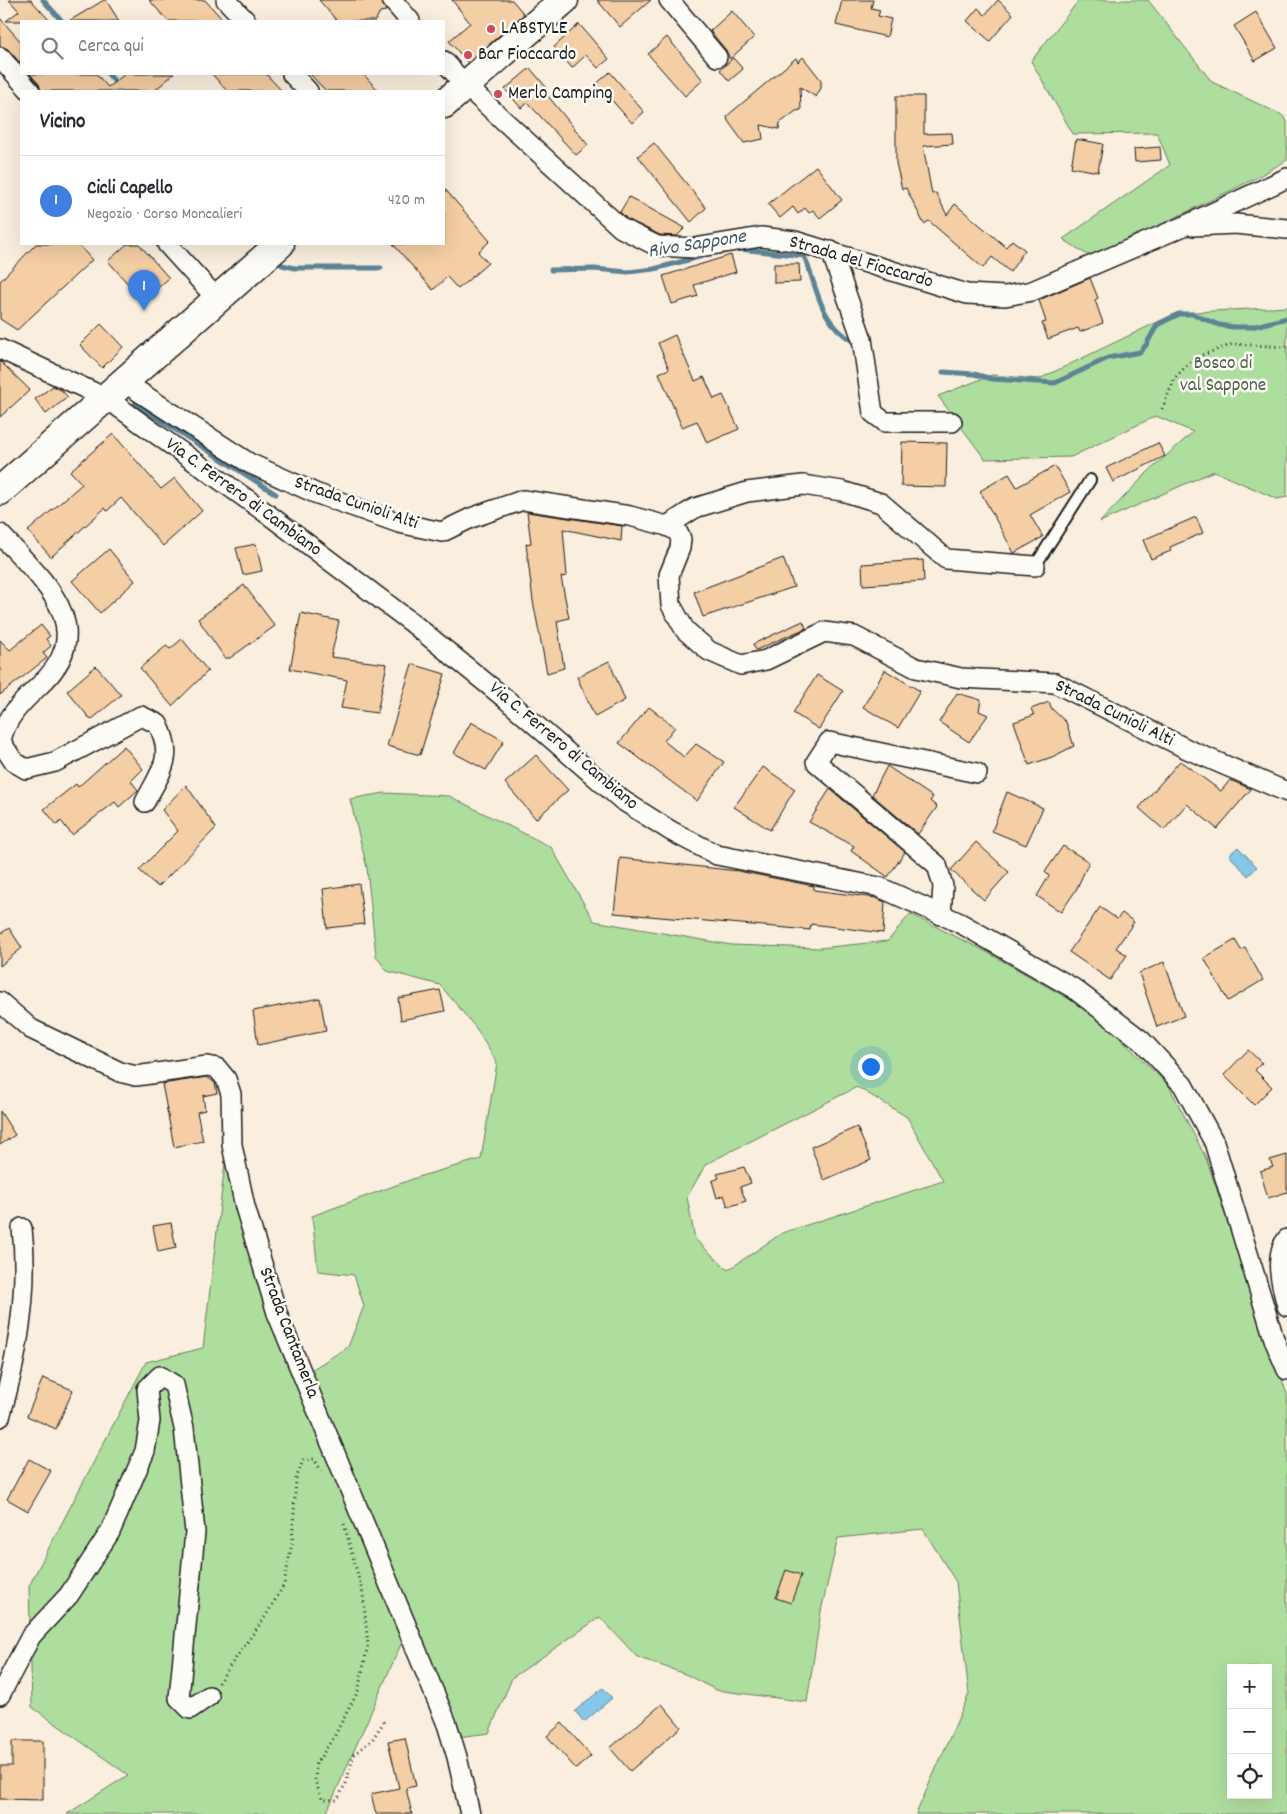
<!DOCTYPE html>
<html lang="it">
<meta charset="utf-8">
<style>
body{margin:0;font-family:Dekko,sans-serif;background:#f7f7f7;color:#2b2b33}
.controls{position:absolute;right:15px;bottom:15px;display:grid;overflow:hidden;border-radius:0px;box-shadow:0 5px 20px #0002}
.controls button{width:45px;height:45px;display:grid;place-items:center;padding:0;border:0;border-bottom:1px solid #e1e1e2;background:#fff;color:#2b2b33;font:25px sans-serif}
.you{position:absolute;left:870px;top:1066px;width:18px;height:18px;margin:-12px;border:4px solid #fff;border-radius:50%;background:#1a73e8;box-shadow:0 0 0 8px #1a73e833}
.badge{display:grid;place-items:center;width:32px;height:32px;border-radius:50%;background:#ea580c;color:#fff;font-size:16px;font-weight:700}
.pin{position:absolute;translate:-50% -41px;filter:drop-shadow(0 1px 2px #0008)}
.pin::after{content:'';position:absolute;top:26px;width:18px;height:15px;background:inherit;clip-path:polygon(0 0,100% 0,50% 100%)}
.list{margin:0;padding:0;list-style:none}
h2{display:flex;justify-content:space-between;align-items:center;height:65px;margin:0;padding:0 20px;font-size:21px}
h2 small{font-size:16px;font-weight:400;color:#7c7c81}
.list li{display:grid;grid-template-columns:32px 1fr auto;gap:15px;align-items:center;box-sizing:border-box;height:90px;padding:0 20px;border-top:1px solid #e1e1e2}
.list b{display:block;font-size:19px;white-space:nowrap}
.list p{margin:0;font-size:16px;white-space:nowrap;color:#7c7c81}
.list em{font-size:16px;font-style:normal;color:#7c7c81}
.icon{flex:none;width:28px;height:28px;fill:none;stroke:currentColor;stroke-width:2;stroke-linecap:round;stroke-linejoin:round}
.map{position:relative;flex:none;width:1287px;height:1814px;overflow:hidden}
.search{position:absolute;background:#fff;box-shadow:0 5px 20px #0002;left:20px;top:20px;width:425px;height:55px;display:flex;align-items:center;gap:12px;box-sizing:border-box;padding:0 18px;border-radius:0px;color:#7c7c81;font-size:19px}
.panel{position:absolute;background:#fff;box-shadow:0 5px 20px #0002;left:20px;top:90px;width:425px;height:155px;border-radius:0px}
.map>svg:first-child{display:block}
.green{fill:#aede9e;stroke:#657d5d;fill-rule:evenodd}
.water{fill:#86c7e7;stroke:#5c8396}
.lines{fill:none;stroke-linecap:round;stroke-linejoin:round}
.stream{stroke:#5c8396;stroke-width:5}
.building{fill:#f4cea4;stroke:#1c1c1c}
.service-casing{stroke:#1c1c1c;stroke-width:14}
.minor-casing{stroke:#1c1c1c;stroke-width:22}
.secondary-casing{stroke:#1c1c1c;stroke-width:31}
.path{stroke:#1c1c1c;stroke-width:3;stroke-dasharray:1 4;stroke-linecap:butt}
.service{stroke:#fdfcf7;stroke-width:10}
.minor{stroke:#fdfcf7;stroke-width:19}
.secondary{stroke:#fdfcf7;stroke-width:28}
.poi-dot{fill:#d1495b;stroke:#fdfcf7;stroke-width:2}
.labels{text-anchor:middle;dominant-baseline:central;stroke-width:5;stroke-linejoin:round;paint-order:stroke}
.poi-label{font-size:19px;fill:#1c1c1c;stroke:#fdfcf7;text-anchor:start}
.street-label{font-size:19px;fill:#1c1c1c;stroke:#fdfcf7}
.park-label{font-size:19px;fill:#4f604a;stroke:#fdfcf7}
.water-label{font-size:20px;font-style:italic;fill:#415863;stroke:#fdfcf7}
</style>
<div class="map">
<svg width="1287" height="1814" viewBox="0 0 1287 1814">
<rect width="100%" height="100%" fill="#faeede"/>
<filter id="ink" filterUnits="userSpaceOnUse"><feTurbulence type="fractalNoise" baseFrequency=".02" numOctaves="2"/><feDisplacementMap in="SourceGraphic" scale="10" xChannelSelector="R" yChannelSelector="G"/><feConvolveMatrix kernelMatrix="1 2 1 2 8 2 1 2 1" color-interpolation-filters="sRGB"/></filter>
<g filter="url(#ink)">
<!-- green -->
<g class="green">
<path d="M1079 0H1148L1212 82 1282 115 1287 121V160L1254 179 1092 258 1063 239 1170 165 1157 133 1073 134 1031 61Z"/>
<path d="M1287 307V497L1277 499 1214 471 1100 522 1147 473 1193 432 1156 416 1071 457 985 459 938 396 992 375 1039 379 1176 313Z"/>
<path d="M384 793 449 796 551 847 594 921 731 945 820 948 888 941 910 914 987 952 1095 1014 1169 1086 1206 1158 1287 1394V1814H916L969 1694 956 1582 923 1529 838 1538 821 1611 807 1702 716 1690 685 1674 637 1657 600 1617 512 1678 489 1733 458 1737 409 1626 326 1814H67L128 1775 32 1707 29 1586 146 1362 203 1348 232 1105 262 1243 308 1372 348 1347 364 1306 354 1275 318 1271 312 1216 421 1176 481 1159 497 1063 476 1028 440 985 387 971 376 956 367 868 350 799ZM857 1087 907 1117 943 1181 782 1233 728 1270 695 1239 687 1197 706 1164ZM1231 1668H1268V1795H1231Z"/>
</g>
<!-- water -->
<g class="water">
<path d="M1238 847 1257 867 1248 876 1229 855Z"/>
<path d="M603 1688 612 1698 584 1722 575 1711Z"/>
</g>
<g class="lines">
<!-- stream -->
<g class="stream">
<path d="M43 0 62 21"/>
<path d="M108 74 123 91"/>
<path d="M739 249 804 256C819 291 818 320 854 342"/>
<path d="M275 258 282 265 295 268H381"/>
<path d="M551 270 594 269 628 272 654 269 703 256"/>
<path d="M943 372 974 374 992 379 1055 383 1108 358 1140 352 1146 345 1157 325 1179 314H1192L1219 325 1233 327H1251L1287 318"/>
<path d="M135 404 276 494"/>
</g>
</g>
<!-- building -->
<g class="building">
<path d="M9 0H31L50 21H6L19 11Z"/>
<path d="M106 0 119 21H69L104 0Z"/>
<path d="M149 0H205L224 21H168Z"/>
<path d="M319 0H381L386 11 380 12 375 21H337Z"/>
<path d="M452 0H512L524 14 468 63 449 41 470 23Z"/>
<path d="M597 0H651L620 27Z"/>
<path d="M842 0H873L871 8 880 10 878 16 891 19 887 37 836 25Z"/>
<path d="M998 0 1013 14 990 41 967 21 978 8 985 15Z"/>
<path d="M732 11 754 37 730 59 726 50 710 31Z"/>
<path d="M1256 12 1277 48 1255 61 1234 26Z"/>
<path d="M0 18 21 42V64L8 49 0 46Z"/>
<path d="M579 24 609 59 598 68 586 55 572 68 554 47Z"/>
<path d="M667 37 703 80 685 96 648 54Z"/>
<path d="M803 57 821 80V88L816 97 800 87 801 110 796 111 780 123 779 129 761 125 763 139 744 143 728 121 727 116 796 58 798 62Z"/>
<path d="M733 58 743 69 729 81 720 70Z"/>
<path d="M530 68 546 87 543 90 588 145 576 155 528 103 521 108 505 89Z"/>
<path d="M610 72 644 112 632 123 608 96 605 99 594 86Z"/>
<path d="M30 74H96L108 87 125 74H174L154 91H41L39 84Z"/>
<path d="M212 74H266L282 91H227Z"/>
<path d="M310 74H363L379 91H326Z"/>
<path d="M896 96H924V134L952 133 953 144 923 146 932 194 936 193 947 215 955 204 1006 247 1012 240 1025 250 1010 272 992 257 983 268 929 221 924 224 906 188 902 189 896 163Z"/>
<path d="M1076 139 1103 144 1098 172 1071 167Z"/>
<path d="M654 143 706 208 691 222 638 156Z"/>
<path d="M1160 147 1161 160 1135 162 1134 149Z"/>
<path d="M816 166 842 200 820 218 813 210 809 213 805 208 798 214 793 207 780 218 768 204Z"/>
<path d="M444 188 490 241 478 252 488 263 458 289 447 277 433 290 393 244H444Z"/>
<path d="M629 197 685 228 677 236 660 235 627 219 620 212Z"/>
<path d="M36 244H78L92 260 17 330 0 319V281Z"/>
<path d="M127 244H139L169 278 143 301 108 261Z"/>
<path d="M731 255 736 272 694 285 698 296 672 304 663 276Z"/>
<path d="M774 264H799L800 282 774 283Z"/>
<path d="M1090 278 1098 298 1095 300 1103 323 1080 332 1078 328 1048 339 1042 323 1046 322 1039 300Z"/>
<path d="M101 324 123 347 102 368 80 345Z"/>
<path d="M675 335 695 381 704 377 714 399 723 395 739 429 707 443 697 421 682 427 659 373 669 369 658 343Z"/>
<path d="M0 361 30 390 0 417Z"/>
<path d="M53 386 61 390 68 397 46 414 35 399Z"/>
<path d="M113 434 161 489 175 478 202 511 163 546 121 498 107 511 105 508 51 557 28 531 82 484 70 471Z"/>
<path d="M902 442 947 443 946 487 901 486Z"/>
<path d="M1158 443 1165 456 1113 482 1106 468Z"/>
<path d="M1055 466 1070 492 1030 515 1043 537 1014 553 980 491 1009 474 1017 487Z"/>
<path d="M527 512 622 526 621 541 563 529 567 576 561 577 569 618 557 621 564 668 547 673 533 601 526 544 531 543Z"/>
<path d="M1196 517 1203 533 1170 547 1171 551 1151 559 1143 540Z"/>
<path d="M256 544 262 571 243 575 236 548Z"/>
<path d="M109 549 135 581 100 613 72 581Z"/>
<path d="M783 558 794 587 703 617 694 592Z"/>
<path d="M923 560 924 581 863 585 862 564Z"/>
<path d="M244 585 275 626 230 658H225L198 619Z"/>
<path d="M301 613 339 621 331 657 387 664 377 713 341 708 347 680 290 669Z"/>
<path d="M803 621 806 628 756 650 753 644Z"/>
<path d="M41 625 50 636 46 639 51 646 43 653 47 658 0 695V640L10 650Z"/>
<path d="M182 639 208 671 172 706 140 668 166 646 170 649Z"/>
<path d="M609 661 625 700 595 717 577 677Z"/>
<path d="M412 664 445 674 420 755 387 746Z"/>
<path d="M96 666 121 695 91 720 67 691Z"/>
<path d="M885 670 920 691 898 728 863 707Z"/>
<path d="M817 675 843 691 819 729 793 713Z"/>
<path d="M957 693 981 700 979 711 988 715 969 742 939 722Z"/>
<path d="M1049 702 1052 709 1066 722 1074 746 1052 757 1029 765 1014 722 1034 715 1031 709Z"/>
<path d="M649 707 675 727 664 741 684 757 696 744 724 762 697 801 619 743Z"/>
<path d="M471 722 504 741 486 770 454 753Z"/>
<path d="M124 746 143 769 131 781 138 790 119 807 115 802 72 835 61 821 57 825 44 809 76 784 78 787Z"/>
<path d="M536 755 568 790 536 819 505 783Z"/>
<path d="M1180 761 1221 791 1230 780 1251 789 1217 829 1187 804 1164 830 1139 808Z"/>
<path d="M887 766 933 797 930 801 937 807 918 834 872 795Z"/>
<path d="M763 767 795 789 770 830 734 807Z"/>
<path d="M186 785 216 828 158 887 139 870 178 831 162 810Z"/>
<path d="M830 789 905 852 888 877 851 851 854 846 809 822Z"/>
<path d="M1007 792 1043 808 1026 845 992 831Z"/>
<path d="M976 842 1009 872 984 900 951 870Z"/>
<path d="M1063 846 1089 862 1076 890 1061 912 1037 896 1049 876 1045 872Z"/>
<path d="M620 858 738 871 814 886V890L876 898 885 902 883 933 811 924 810 930 614 913Z"/>
<path d="M359 884 364 924 327 928 323 889Z"/>
<path d="M1100 907 1117 919 1122 913 1134 922 1116 948 1127 955 1110 980 1069 952Z"/>
<path d="M9 928 22 948 0 966V934Z"/>
<path d="M1235 940 1241 950 1245 948 1263 980 1228 1001 1204 958Z"/>
<path d="M1164 962 1184 1016 1157 1027 1139 973Z"/>
<path d="M440 990 445 1011 401 1020 398 998Z"/>
<path d="M320 998 326 1031 258 1045 253 1011Z"/>
<path d="M1248 1050 1262 1063 1255 1070 1272 1087 1254 1105 1224 1075Z"/>
<path d="M207 1077 215 1083 217 1093 203 1096 205 1110 197 1112 203 1141 174 1147 162 1084Z"/>
<path d="M0 1111 15 1135 0 1145Z"/>
<path d="M857 1127 871 1160 824 1180 811 1147Z"/>
<path d="M1287 1155V1192L1268 1198 1260 1171 1273 1167 1270 1160Z"/>
<path d="M744 1167 751 1183 740 1187 746 1201 728 1207 724 1195 717 1198 712 1181 719 1178 717 1174Z"/>
<path d="M171 1223 176 1248 158 1252 153 1226Z"/>
<path d="M43 1378 73 1390 56 1429 27 1416Z"/>
<path d="M29 1459 51 1471 28 1511 7 1499Z"/>
<path d="M786 1570 801 1575 791 1603 776 1598Z"/>
<path d="M662 1704 681 1727 630 1771 610 1748Z"/>
<path d="M562 1723 591 1756 576 1769 547 1736Z"/>
<path d="M405 1738 416 1786 406 1788 412 1814H376L371 1794 399 1788 388 1741Z"/>
<path d="M12 1741H43V1800L0 1799V1766H12Z"/>
</g>
<g class="lines">
<!-- service casing -->
<g class="service-casing">
<path id="service" d="M1035 566 1090 480"/>
</g>
<!-- minor casing -->
<g class="minor-casing">
<g id="minor">
<path d="M226 0 246 21"/>
<path d="M392 0 410 21"/>
<path d="M669 0 717 57"/>
<path d="M0 57 30 91"/>
<path d="M444 61 465 85 621 228 657 246 694 248 761 237 795 241 967 294 1005 296 1032 291 1184 226 1287 178"/>
<path d="M292 74 308 91"/>
<path d="M1193 226 1235 224 1287 229"/>
<path d="M167 244 218 300"/>
<path d="M831 251 862 339 873 413 885 422H952"/>
<path d="M0 349 106 398 269 515 411 622 507 700 622 800 671 831 717 855 879 887 960 923 1073 988 1141 1040 1183 1085 1214 1142 1275 1342 1287 1370"/>
<path d="M124 382 249 463 315 493 399 523 442 532 471 518 523 500 630 516 667 526 677 531 681 539 680 548 669 575 671 605 685 630 709 651 741 665 766 660 824 632 854 636 916 668 961 678 1055 683 1187 749 1287 792"/>
<path d="M667 526 695 508 747 492 803 485 842 491 881 503 946 559 1035 566"/>
<path d="M0 534C42 580 102 628 39 686 22 702 4 719 1 742L14 762 26 769 55 762 141 716 158 724C175 758 161 771 145 802"/>
<path d="M941 915 943 886 937 865 816 762 829 742 977 773"/>
<path d="M0 1002 31 1029 120 1072 136 1076 207 1066 217 1068 226 1079 231 1094 232 1145 245 1207 277 1313 447 1724 457 1757 470 1814"/>
<path d="M1287 1239C1273 1256 1282 1287 1287 1306"/>
<path d="M0 1417C18 1356 29 1291 22 1228"/>
<path d="M0 1695 31 1636 69 1595 110 1532 145 1451 150 1421 147 1389 160 1376 174 1385 184 1428 195 1532 179 1698 190 1709 209 1696"/>
</g>
</g>
<!-- secondary casing -->
<g class="secondary-casing">
<g id="secondary">
<path d="M444 104 564 0"/>
<path d="M0 491 280 244"/>
</g>
</g>
<!-- path -->
<g class="path">
<path d="M1162 409 1175 378 1194 358 1233 344 1287 347"/>
<path d="M344 1524 363 1594 368 1645 358 1691 334 1737 316 1764 315 1781 322 1799 337 1800 346 1783 354 1754 372 1740 385 1720"/>
<path d="M218 1683 265 1617 284 1585 292 1543 296 1479 303 1460 314 1459 323 1474"/>
</g>
<!-- service -->
<use href="#service" class="service"/>
<!-- minor -->
<use href="#minor" class="minor"/>
<!-- secondary -->
<use href="#secondary" class="secondary"/>
</g>
</g>
<!-- markers -->
<g class="poi-dot">
<circle cx="491" cy="29" r="5"/>
<circle cx="468" cy="55" r="5"/>
<circle cx="498" cy="94" r="5"/>
</g>
<g class="labels">
<!-- poi labels -->
<g class="poi-label">
<text x="501" y="29">LABSTYLE</text>
<text x="478" y="55">Bar Fioccardo</text>
<text x="508" y="94">Merlo Camping</text>
</g>
<!-- street labels -->
<g class="street-label">
<text transform="translate(861 263) rotate(16)">Strada del Fioccardo</text>
<text transform="translate(243 498) rotate(36)">Via C. Ferrero di Cambiano</text>
<text transform="translate(356 504) rotate(19)">Strada Cunioli Alti</text>
<text transform="translate(1114 714) rotate(26)">Strada Cunioli Alti</text>
<text transform="translate(563 747) rotate(40)">Via C. Ferrero di Cambiano</text>
<text transform="translate(288 1333) rotate(69)">Strada Cantamerla</text>
</g>
<!-- park labels -->
<g class="park-label">
<text x="1223" y="364">Bosco di<tspan x="1223" dy="22">val Sappone</tspan></text>
</g>
<!-- water labels -->
<g class="water-label">
<text transform="translate(697 245) rotate(-9)">Rivo Sappone</text>
</g>
</g>
</svg>
<div class="controls">
<button>+</button>
<button>−</button>
<button><svg class="icon" aria-label="locate" viewBox="0 0 24 24"><circle cx="12" cy="12" r="6"/><path d="M12 2v4M12 18v4M2 12h4M18 12h4"/></svg></button>
</div>
<div class="you"></div>
<div class="pin badge" style="left:144px;top:311px;background:#3f7fe0">1</div>
<div class="search"><svg class="icon" aria-label="search" viewBox="0 0 24 24"><circle cx="10" cy="10" r="6"/><path d="M15 15l6 6"/></svg>Cerca qui</div>
<section class="panel">
<h2>Vicino<small></small></h2>
<ul class="list">
<li><span class="badge" style="background:#3f7fe0">1</span><div><b>Cicli Capello</b><p>Negozio · Corso Moncalieri</p></div><em>420 m</em></li>
</ul>
</section>
</div>
